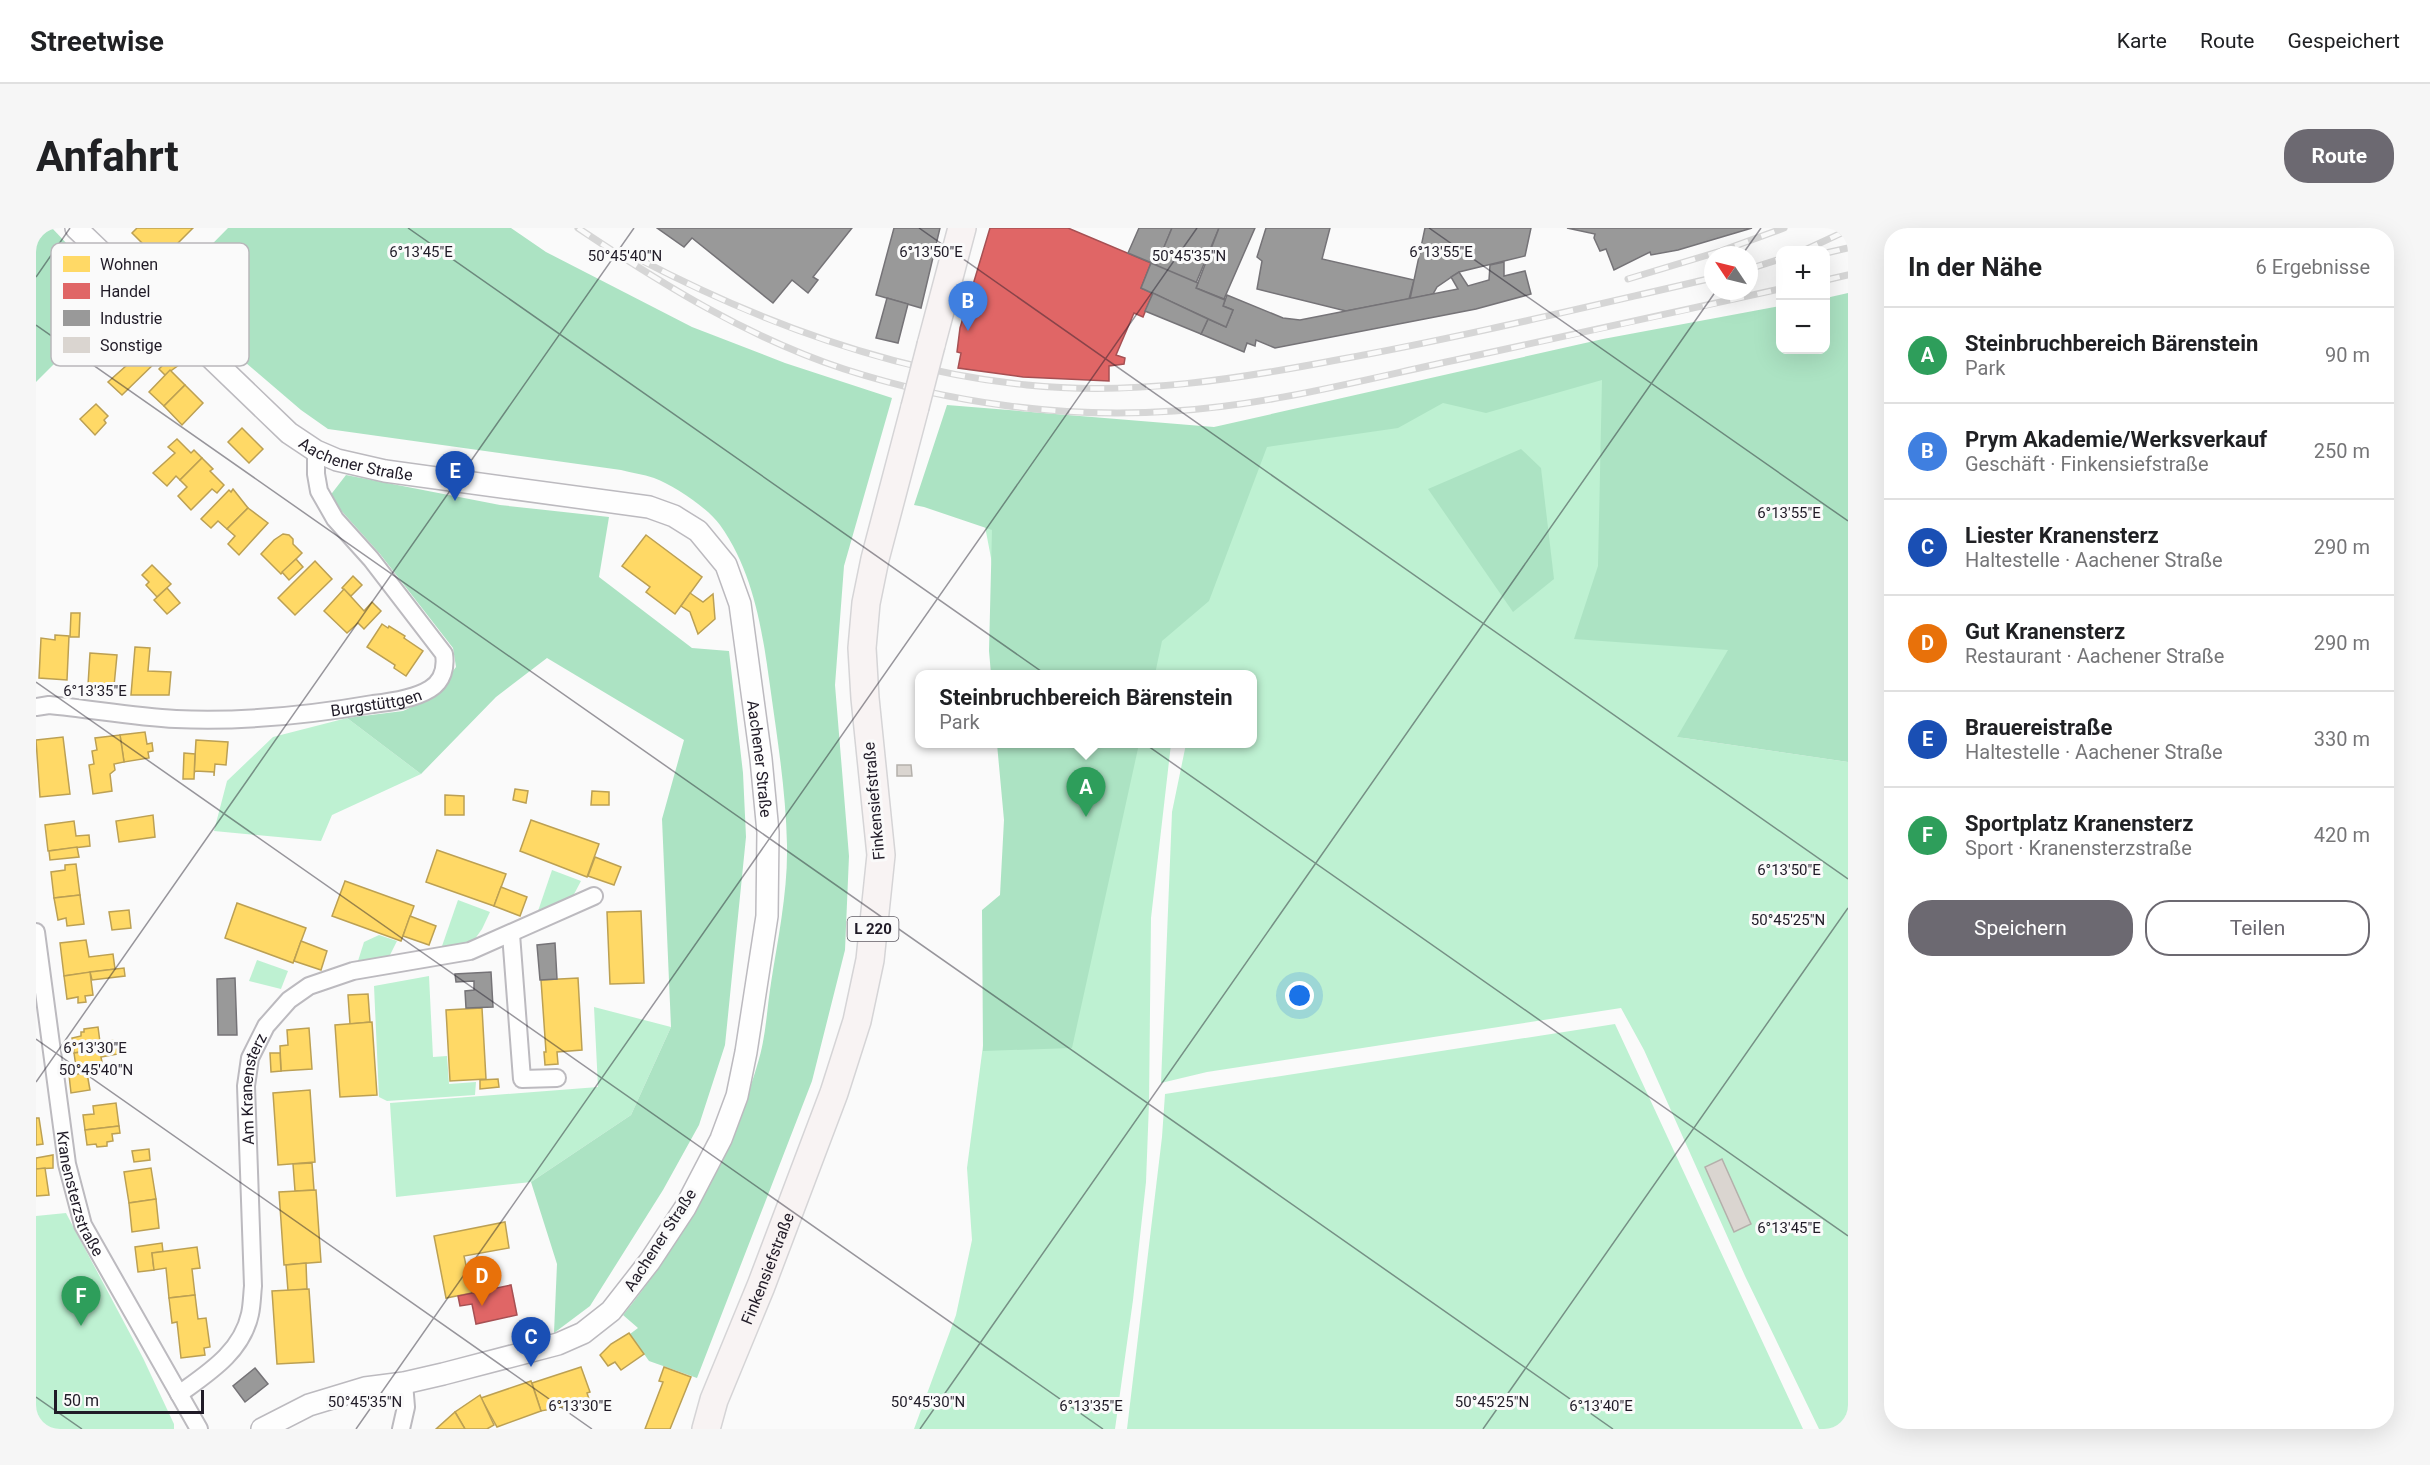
<!DOCTYPE html>
<html lang="de">
<meta charset="utf-8">
<style>
body{margin:0;font-family:Roboto,sans-serif;background:#f6f6f6;color:#202124}
.controls{position:absolute;right:18px;top:18px;display:grid;overflow:hidden;border-radius:12px;box-shadow:0 6px 24px #0002}
.controls button{width:54px;height:54px;display:grid;place-items:center;padding:0;border:0;border-bottom:2px solid #e0e0e0;background:#fff;color:#202124;font:30px sans-serif}
.compass{position:absolute;left:1668px;top:18px;width:54px;height:54px;border-radius:50%;background:#fff;box-shadow:0 6px 24px #0002;rotate:305deg}
.scale{position:absolute;left:18px;bottom:15px;width:150px;box-sizing:border-box;padding-left:6px;border:3px solid #201b27;border-top:0;font-size:16px;line-height:21px;white-space:nowrap;color:#201b27;-webkit-text-stroke:4px #fafafa;paint-order:stroke}
.you{position:absolute;left:1264px;top:768px;width:21px;height:21px;margin:-15px;border:4px solid #fff;border-radius:50%;background:#1a73e8;box-shadow:0 0 0 9px #1a73e833}
.badge{display:grid;place-items:center;width:39px;height:39px;border-radius:50%;background:#6c6971;color:#fff;font-size:20px;font-weight:700}
.pin{position:absolute;translate:-50% -50px;filter:drop-shadow(0 2px 3px #0008)}
.pin::after{content:'';position:absolute;top:32px;width:21px;height:18px;background:inherit;clip-path:polygon(0 0,100% 0,50% 100%)}
.popup{position:absolute;left:879px;top:442px;width:342px;height:78px;box-sizing:border-box;display:grid;place-content:center;border-radius:12px;background:#fff;filter:drop-shadow(0 2px 4px #0005);font-size:20px;white-space:nowrap;color:#757577}
.popup b{font-size:22px;color:#202124}
.popup::after{content:'';position:absolute;left:50%;top:100%;margin-left:-12px;border:12px solid transparent;border-top-color:#fff}
.list{margin:0;padding:0;list-style:none}
h2{display:flex;justify-content:space-between;align-items:center;height:78px;margin:0;padding:0 24px;font-size:26px}
h2 small{font-size:20px;font-weight:400;color:#757577}
.list li{display:grid;grid-template-columns:39px 1fr auto;gap:18px;align-items:center;box-sizing:border-box;height:96px;padding:0 24px;border-top:2px solid #e0e0e0}
.list b{display:block;font-size:22px;white-space:nowrap}
.list p{margin:0;font-size:20px;white-space:nowrap;color:#757577}
.list em{font-size:20px;font-style:normal;color:#757577}
.actions{display:flex;gap:12px;padding:18px 24px}
.actions a{flex:1;padding:14px 0;border:2px solid #6c6971;border-radius:24px;text-align:center;font-size:21px;color:#6c6971}
.actions .main{background:#6c6971;color:#fff}
.map{position:relative;flex:none;width:1812px;height:1201px;overflow:hidden;border-radius:24px}
header{display:flex;align-items:center;gap:36px;box-sizing:border-box;height:84px;padding:0 30px;background:#fff;border-bottom:2px solid #e0e0e0}
header strong{font-size:28px}
nav{display:flex;gap:33px;margin-inline-start:auto;font-size:21px}
.intro{display:flex;align-items:center;justify-content:space-between;box-sizing:border-box;height:144px;padding:0 36px}
h1{margin:0;font-size:42px}
.button{padding:15px 27px;border-radius:24px;background:#6c6971;color:#fff;font-size:21px;font-weight:700}
main{display:flex;gap:36px;padding:0 36px}
aside{flex:1;background:#fff;border-radius:24px;box-shadow:0 6px 24px #0002}
.map>svg:first-child{display:block}
.green{fill:#bef1d2}
.forest{fill:#ace3c3}
.homes{fill:#ffd966;stroke:#bca053;stroke-width:1.5}
.shops{fill:#e06666;stroke:#a65053;stroke-width:1.5}
.industry{fill:#999;stroke:#757377;stroke-width:1.5}
.building{fill:#dad5d0;stroke:#b4b0ab;stroke-width:1.5}
.lines{fill:none;stroke-linecap:round;stroke-linejoin:round}
.minor-casing{stroke:#bcbabf;stroke-width:20}
.tertiary-casing{stroke:#bcbabf;stroke-width:24}
.primary-casing{stroke:#d5d4d6;stroke-width:30}
.minor{stroke:#fefefe;stroke-width:16}
.tertiary{stroke:#fefefe;stroke-width:21}
.primary{stroke:#f8f3f3;stroke-width:27}
.rail-casing{stroke:#d6d6d6;stroke-width:7}
.rail{stroke:#fafafa;stroke-width:4.5;stroke-dasharray:14;stroke-linecap:butt}
.primary-bridge-casing{stroke:#d5d4d6;stroke-width:30;stroke-linecap:butt}
.primary-bridge{stroke:#f8f3f3;stroke-width:27}
.ticks{fill:none;stroke:#201b27;stroke-width:1.5;stroke-opacity:0.45}
.labels{text-anchor:middle;dominant-baseline:central;stroke-width:6;stroke-linejoin:round;paint-order:stroke}
.shield{fill:#fafafa;stroke:#615e66;stroke-width:1.5}
.shield-label{font-size:15px;font-weight:bold;fill:#201b27}
.street-label{font-size:16px;fill:#201b27;stroke:#fafafa}
.key{fill:#fafafa;stroke:#b9b7bb;stroke-width:1.5}
.key-label{font-size:16px;fill:#201b27}
.ticks-label{font-size:15px;text-anchor:middle;fill:#201b27;stroke:#fafafa;stroke-width:6;stroke-linejoin:round;paint-order:stroke}
</style>
<header>
<strong>Streetwise</strong>
<nav><a>Karte</a><a>Route</a><a>Gespeichert</a></nav>
</header>
<div class="intro"><h1>Anfahrt</h1><a class="button">Route</a></div>
<main>
<div class="map">
<svg width="1812" height="1201" viewBox="0 0 1812 1201">
<rect width="100%" height="100%" fill="#fafafa"/>
<!-- green -->
<g class="green">
<path d="M1744 122H1790L1812 520 1641 509 1812 534V1201H1783L1709 1048 1608 822 1585 780 1171 844 1125 855 1136 584 1150 516H1216V446H1037L975 436 948 293 1138 207Z"/>
<path d="M311 490 385 546 296 587 285 613 178 603 191 553 237 509Z"/>
<path d="M979 516H1135L1115 690 1113 875 1110 954 1097 1072 1079 1201H878L920 1087 936 1012 931 940 968 657Z"/>
<path d="M516 642 545 653 537 668 501 686Z"/>
<path d="M422 672 454 684 446 701 436 715 405 721Z"/>
<path d="M343 707 361 713 352 731 321 736 328 714Z"/>
<path d="M221 732 252 743 245 761 213 753Z"/>
<path d="M393 748 397 829 411 828 413 856 440 854 439 867 351 873 343 869 338 758Z"/>
<path d="M558 779 635 799 595 887 495 954 360 969 354 875 562 859Z"/>
<path d="M1579 796 1767 1201H1091L1126 909 1129 866Z"/>
<path d="M30 985 107 1130 138 1196V1201H0V988Z"/>
</g>
<!-- forest -->
<g class="forest">
<path d="M0 0H16L83 71 0 154Z"/>
<path d="M192 0H475L510 24 656 99 749 135 856 170 808 338 799 457 813 628 809 722 776 853 661 1150 613 1133 594 1106 602 1100 587 1087C649 1010 696 926 723 831 730 807 731 780 735 755 742 710 752 663 751 617 750 566 742 515 735 465 727 407 719 346 684 297 672 280 637 257 618 250 607 246 596 245 585 242L292 201 265 182 128 65Z"/>
<path d="M1812 65V534L1641 509 1692 422 1538 411 1562 338 1566 152 1450 185 1407 175 1362 200 1231 219 1173 373 1126 413 1119 446H955L953 423 956 302 888 279 878 277 911 177 1178 199 1567 111 1744 78V122H1790V70Z"/>
<path d="M1485 221 1505 240 1518 351 1477 384 1392 261Z"/>
<path d="M310 247 464 277 573 289 563 349 656 420 693 423 707 545 710 609 689 817 663 897 627 962 554 1078 518 1105 521 1036 495 954 595 887 635 799 626 591 648 512 511 430 460 469 385 546 311 490 367 483 397 469 420 439 417 420 344 326 293 269Z"/>
<path d="M961 516H1103L1036 820 947 823 946 682 964 667 968 592Z"/>
</g>
<!-- homes -->
<g class="homes">
<path d="M101 0H157L124 33 96 5Z"/>
<path d="M131 25 136 30 118 48 106 36 117 26 124 33Z"/>
<path d="M85 88 107 111 86 132 75 121 67 129 57 119Z"/>
<path d="M107 111 125 129 86 167 72 154 91 137 86 132Z"/>
<path d="M135 129 143 137 129 147 123 141Z"/>
<path d="M134 142 149 157 128 178 113 164Z"/>
<path d="M149 157 167 175 146 197 128 178Z"/>
<path d="M60 176 72 188 68 192 70 195 59 207 44 191Z"/>
<path d="M206 200 227 221 213 235 192 214Z"/>
<path d="M141 211 155 225 158 222 166 230 144 252 140 248 131 258 117 245 139 225 132 219Z"/>
<path d="M166 230 177 241 174 243 188 257 181 265 176 261 155 282 142 268 151 259 144 252Z"/>
<path d="M197 261 212 280 191 301 182 293 175 300 165 291 193 262 195 264Z"/>
<path d="M212 280 232 295 203 327 192 316 199 308 191 301Z"/>
<path d="M247 306 253 307 257 311V316L266 325 245 346 225 326 238 312Z"/>
<path d="M610 307 666 349 639 386 610 364 614 359 586 338Z"/>
<path d="M260 331 267 339 253 352 246 344Z"/>
<path d="M279 333 296 351 259 387 242 370Z"/>
<path d="M116 337 135 356 121 369 110 357 113 354 106 347Z"/>
<path d="M317 348 326 357 315 368 306 360Z"/>
<path d="M131 360 144 375 131 386 118 372Z"/>
<path d="M308 361 328 383 336 374 345 383 328 401 322 395 311 405 288 383Z"/>
<path d="M654 365 667 374 677 366 679 391 662 406 654 384 645 378Z"/>
<path d="M35 385H44L43 409H34Z"/>
<path d="M346 396 352 400 353 398 369 408 368 410 387 423 370 448 358 440 359 437 331 419Z"/>
<path d="M19 407 33 408 31 452 3 450 5 410 19 412Z"/>
<path d="M99 419 114 420 112 443 135 444 133 467H95Z"/>
<path d="M54 425 81 427 78 458 52 457Z"/>
<path d="M109 504 111 516 116 515 117 523 112 524 113 530 88 534 84 507Z"/>
<path d="M84 507 88 534 78 536 79 542 74 546 76 563 57 566 53 537 58 536 56 523 61 522 59 510Z"/>
<path d="M27 509 34 566 4 569 0 512Z"/>
<path d="M160 512 192 514 190 537 179 536 178 548V544L159 543 158 546Z"/>
<path d="M148 525 159 526 158 551H147Z"/>
<path d="M479 561 492 563 490 575 477 572Z"/>
<path d="M556 563 573 564V577H555Z"/>
<path d="M409 567 428 568V587H409Z"/>
<path d="M117 587 119 609 83 614 80 593Z"/>
<path d="M495 592 563 616 551 649 484 623Z"/>
<path d="M38 593 40 608 53 607 54 618 12 623 9 597Z"/>
<path d="M41 619 43 629 14 632 13 623Z"/>
<path d="M401 622 470 646 458 678 390 654Z"/>
<path d="M559 629 585 639 578 657 552 648Z"/>
<path d="M40 636 44 667 18 670 15 644 29 642V637Z"/>
<path d="M309 653 378 678 365 713 296 688Z"/>
<path d="M465 659 491 669 484 688 458 678Z"/>
<path d="M44 667 48 696 31 698 30 690 22 692 18 670Z"/>
<path d="M201 675 270 700 257 735 189 710Z"/>
<path d="M93 682 95 700 76 702 73 684Z"/>
<path d="M605 683 608 755 574 756 571 684Z"/>
<path d="M374 688 400 698 393 717 367 708Z"/>
<path d="M50 712 53 729 77 726 79 741 28 748 24 715Z"/>
<path d="M265 713 291 723 285 742 258 733Z"/>
<path d="M88 740 89 748 56 752 54 744Z"/>
<path d="M54 744 57 767 49 768 50 774 42 775V769L31 771 28 748Z"/>
<path d="M542 750 546 822 521 824 522 836 509 837 508 824H510L505 752Z"/>
<path d="M332 766 334 794 314 796 312 767Z"/>
<path d="M446 780 450 851 414 853 410 782Z"/>
<path d="M336 794 341 867 304 869 299 797Z"/>
<path d="M62 799 64 814 80 812 81 819 38 825 36 810 45 808V804H48V801Z"/>
<path d="M273 800 276 841 245 843 244 818 252 817 251 802Z"/>
<path d="M81 819 82 826 65 829 68 844 51 846 49 838 40 839 38 825Z"/>
<path d="M234 825H244L245 843 235 844Z"/>
<path d="M51 845 54 862 35 865 33 847Z"/>
<path d="M462 851 463 859 444 861V852Z"/>
<path d="M274 862 279 934 242 937 237 865Z"/>
<path d="M80 875 83 898 49 902 47 887 58 886 57 878Z"/>
<path d="M0 890H3L7 916 0 917Z"/>
<path d="M83 898 84 905 76 906 77 913 71 914V918L61 919 60 916 51 917 49 902Z"/>
<path d="M113 921 114 932 98 934 96 923Z"/>
<path d="M17 927V940L0 941V930Z"/>
<path d="M276 935 278 962 259 963 257 936Z"/>
<path d="M9 940 13 967 0 968V941Z"/>
<path d="M115 940 120 971 93 975 88 944Z"/>
<path d="M280 962 285 1034 248 1037 243 964Z"/>
<path d="M120 971 123 1000 96 1004 93 975Z"/>
<path d="M469 994 473 1020 428 1028 436 1065 410 1070 398 1008Z"/>
<path d="M126 1015 127 1024 116 1025 118 1042 102 1044 99 1019Z"/>
<path d="M161 1019 164 1040 156 1041 159 1067 133 1070 130 1040 118 1042 116 1025Z"/>
<path d="M270 1035 271 1061 252 1063 250 1037Z"/>
<path d="M273 1061 278 1134 241 1136 236 1063Z"/>
<path d="M159 1067 162 1091 170 1090 174 1119 168 1120 169 1127 145 1130 141 1094 136 1095 133 1070Z"/>
<path d="M593 1105 608 1126 585 1142 579 1134 572 1138 564 1127 575 1116Z"/>
<path d="M545 1139 554 1164 551 1165 554 1174 532 1181 531 1178 505 1183 496 1155Z"/>
<path d="M628 1139 655 1149 634 1201H609L627 1154 623 1153Z"/>
<path d="M495 1153 505 1183 461 1199 445 1170Z"/>
<path d="M444 1167 458 1197 451 1201H429L419 1184Z"/>
<path d="M419 1184 429 1201H400Z"/>
</g>
<!-- shops -->
<g class="shops">
<path d="M954 0H1032L1115 35 1105 60 1117 65 1107 89 1098 85 1080 127 1089 130 1088 136 1073 138V153L987 149 922 140 925 125 921 124 924 100Z"/>
<path d="M475 1057 481 1087 440 1096 436 1076 424 1078 422 1068Z"/>
</g>
<!-- industry -->
<g class="industry">
<path d="M621 0H816L777 49 782 52 772 65 756 52 737 75 656 10 648 19Z"/>
<path d="M858 0H904L885 80 840 67Z"/>
<path d="M1103 0H1136L1121 37 1092 25Z"/>
<path d="M1136 0H1183L1160 55 1120 38Z"/>
<path d="M1183 0H1219L1188 71 1160 60Z"/>
<path d="M1230 0H1294L1286 31 1378 52 1373 71 1310 83 1221 61 1226 33 1221 29Z"/>
<path d="M1389 0H1495L1489 28 1423 44 1401 59 1397 66 1374 71Z"/>
<path d="M1531 0H1716L1642 22 1615 27 1614 24 1578 42 1570 21 1564 23 1558 10 1559 6Z"/>
<path d="M1468 34V48L1489 43 1495 66 1440 81 1239 120 1220 112 1219 118 1211 115 1208 124 1165 106 1172 91 1190 99 1197 82 1187 78 1191 67 1247 90 1264 92 1422 61 1415 49 1423 44 1432 58 1453 52 1454 37Z"/>
<path d="M1115 35 1162 55 1160 60 1189 72 1187 78 1197 82 1190 99 1105 60Z"/>
<path d="M1117 65 1172 91 1165 106 1109 83Z"/>
<path d="M851 70 872 76 862 115 840 110Z"/>
<path d="M519 715 521 751 504 752 501 717Z"/>
<path d="M455 744 457 779 430 780 429 763 438 762V753L420 754 419 746Z"/>
<path d="M199 750 201 807H182L181 751Z"/>
<path d="M219 1140 232 1156 209 1174 197 1158Z"/>
</g>
<!-- building -->
<g class="building">
<path d="M861 537H875L876 548H861Z"/>
<path d="M1686 931 1715 996 1698 1004 1669 939Z"/>
</g>
<g class="lines">
<!-- minor casing -->
<g class="minor-casing">
<g id="minor">
<path id="s1" d="M0 479 13 477C55 481 98 489 140 491 204 494 274 487 337 476 355 474 378 471 394 461 407 453 410 439 408 426L335 331 299 291 283 263 280 246V223"/>
<path id="s2" d="M0 704 31 936 47 997 163 1201"/>
<path d="M475 706 486 851 521 850"/>
<path id="s3" d="M143 1166C172 1145 206 1124 214 1086 216 1077 216 1067 217 1058L210 858 214 830 230 798 253 772 273 758 317 743 434 723 558 668"/>
<path d="M365 1201 370 1179 368 1155"/>
</g>
</g>
<!-- tertiary casing -->
<g class="tertiary-casing">
<g id="tertiary">
<path id="s4" d="M40 0 253 205 280 223 301 232 349 243 613 279 638 288 662 303 690 337 704 376 725 531 732 604 731 688 710 824 701 868 685 911 649 980 614 1033 575 1083 547 1105 522 1116 407 1146 368 1155 329 1160 273 1177 226 1201"/>
</g>
</g>
<!-- primary casing -->
<g class="primary-casing">
<g id="primary">
<path d="M895 117 926 0"/>
<path id="s5" d="M670 1201 678 1172 725 1058 798 865 821 793 834 732 845 627 829 470 826 420 830 375 839 331 879 179"/>
</g>
</g>
<!-- minor -->
<use href="#minor" class="minor"/>
<!-- tertiary -->
<use href="#tertiary" class="tertiary"/>
<!-- primary -->
<use href="#primary" class="primary"/>
<!-- rail casing -->
<g class="rail-casing">
<g id="rail">
<path d="M542 0C626 56 711 109 808 141 913 175 1028 191 1138 183 1235 177 1330 151 1424 131 1531 108 1638 85 1744 61"/>
<path d="M1769 22 1812 2"/>
<path d="M1790 25 1812 20"/>
<path d="M601 30C723 94 853 143 991 157 1098 168 1202 151 1306 131 1431 108 1554 78 1677 50"/>
<path d="M1713 41 1744 31"/>
<path d="M1592 51 1685 23 1748 0"/>
<path d="M1790 52 1812 47"/>
</g>
</g>
<!-- rail -->
<use href="#rail" class="rail"/>
<!-- primary-bridge casing -->
<g class="primary-bridge-casing">
<path id="primary-bridge" d="M879 179 895 117"/>
</g>
<!-- primary-bridge -->
<use href="#primary-bridge" class="primary-bridge"/>
</g>
<!-- ticks -->
<path class="ticks" d="M372 0 1812 1008M883 0 1812 651M1393 0 1812 293M1706 27 1725 0M0 49 34 0M0 97 1577 1201M0 454 1067 1201M0 811 556 1201M0 854 598 0M0 1169 46 1201M320 1201 1161 0M884 1201 1680 63M1447 1201 1812 680"/>
<g class="labels">
<!-- shield labels -->
<rect class="shield" x="811.5" y="689" width="51" height="24" rx="4.5"/>
<g class="shield-label">
<text x="837" y="701">L 220</text>
</g>
<!-- street labels -->
<g class="street-label">
<text stroke="none"><textPath href="#s4" startOffset="369">Aachener Straße</textPath></text>
<text stroke="none"><textPath href="#s1" startOffset="342">Burgstüttgen</textPath></text>
<text stroke="none"><textPath href="#s4" startOffset="963">Aachener Straße</textPath></text>
<text transform="translate(838 573) rotate(-95)">Finkensiefstraße</text>
<text stroke="none"><textPath href="#s3" startOffset="336">Am Kranensterz</textPath></text>
<text stroke="none"><textPath href="#s2" startOffset="266">Kranensterzstraße</textPath></text>
<text transform="translate(624 1012) rotate(-57)">Aachener Straße</text>
<text stroke="none"><textPath href="#s5" startOffset="172">Finkensiefstraße</textPath></text>
</g>
</g>
<!-- legend -->
<rect x="15" y="15" width="198" height="123" rx="9" class="key"/>
<rect x="27" y="28" width="27" height="16" fill="#ffd966"/>
<rect x="27" y="55" width="27" height="16" fill="#e06666"/>
<rect x="27" y="82" width="27" height="16" fill="#999"/>
<rect x="27" y="109" width="27" height="16" fill="#dad5d0"/>
<g class="key-label">
<text x="64" y="42">Wohnen</text>
<text x="64" y="69">Handel</text>
<text x="64" y="96">Industrie</text>
<text x="64" y="123">Sonstige</text>
</g>
<g class="ticks-label">
<text x="1405" y="29">6°13'55"E</text>
<text x="895" y="29">6°13'50"E</text>
<text x="385" y="29">6°13'45"E</text>
<text x="589" y="33">50°45'40"N</text>
<text x="1153" y="33">50°45'35"N</text>
<text x="1753" y="290">6°13'55"E</text>
<text x="59" y="468">6°13'35"E</text>
<text x="1753" y="647">6°13'50"E</text>
<text x="1752" y="697">50°45'25"N</text>
<text x="59" y="825">6°13'30"E</text>
<text x="60" y="847">50°45'40"N</text>
<text x="1753" y="1005">6°13'45"E</text>
<text x="329" y="1179">50°45'35"N</text>
<text x="892" y="1179">50°45'30"N</text>
<text x="1456" y="1179">50°45'25"N</text>
<text x="544" y="1183">6°13'30"E</text>
<text x="1055" y="1183">6°13'35"E</text>
<text x="1565" y="1183">6°13'40"E</text>
</g>
</svg>
<div class="controls">
<button>+</button>
<button>−</button>
</div>
<svg class="compass" viewBox="-18 -18 36 36"><path d="M0-13l5 13h-10z" fill="#e53935"/><path d="M0 13l5-13h-10z" fill="#757577"/></svg>
<div class="scale">50 m</div>
<div class="you"></div>
<div class="pin badge" style="left:1050px;top:589px;background:#2e9e5b">A</div>
<div class="popup"><b>Steinbruchbereich Bärenstein</b>Park</div>
<div class="pin badge" style="left:932px;top:103px;background:#3f7fe0">B</div>
<div class="pin badge" style="left:495px;top:1139px;background:#1a4fb4">C</div>
<div class="pin badge" style="left:446px;top:1078px;background:#e8710a">D</div>
<div class="pin badge" style="left:419px;top:273px;background:#1a4fb4">E</div>
<div class="pin badge" style="left:45px;top:1098px;background:#2e9e5b">F</div>
</div>
<aside>
<h2>In der Nähe<small>6 Ergebnisse</small></h2>
<ul class="list">
<li><span class="badge" style="background:#2e9e5b">A</span><div><b>Steinbruchbereich Bärenstein</b><p>Park</p></div><em>90 m</em></li>
<li><span class="badge" style="background:#3f7fe0">B</span><div><b>Prym Akademie/Werksverkauf</b><p>Geschäft · Finkensiefstraße</p></div><em>250 m</em></li>
<li><span class="badge" style="background:#1a4fb4">C</span><div><b>Liester Kranensterz</b><p>Haltestelle · Aachener Straße</p></div><em>290 m</em></li>
<li><span class="badge" style="background:#e8710a">D</span><div><b>Gut Kranensterz</b><p>Restaurant · Aachener Straße</p></div><em>290 m</em></li>
<li><span class="badge" style="background:#1a4fb4">E</span><div><b>Brauereistraße</b><p>Haltestelle · Aachener Straße</p></div><em>330 m</em></li>
<li><span class="badge" style="background:#2e9e5b">F</span><div><b>Sportplatz Kranensterz</b><p>Sport · Kranensterzstraße</p></div><em>420 m</em></li>
</ul>
<div class="actions"><a class="main">Speichern</a><a>Teilen</a></div>
</aside>
</main>
